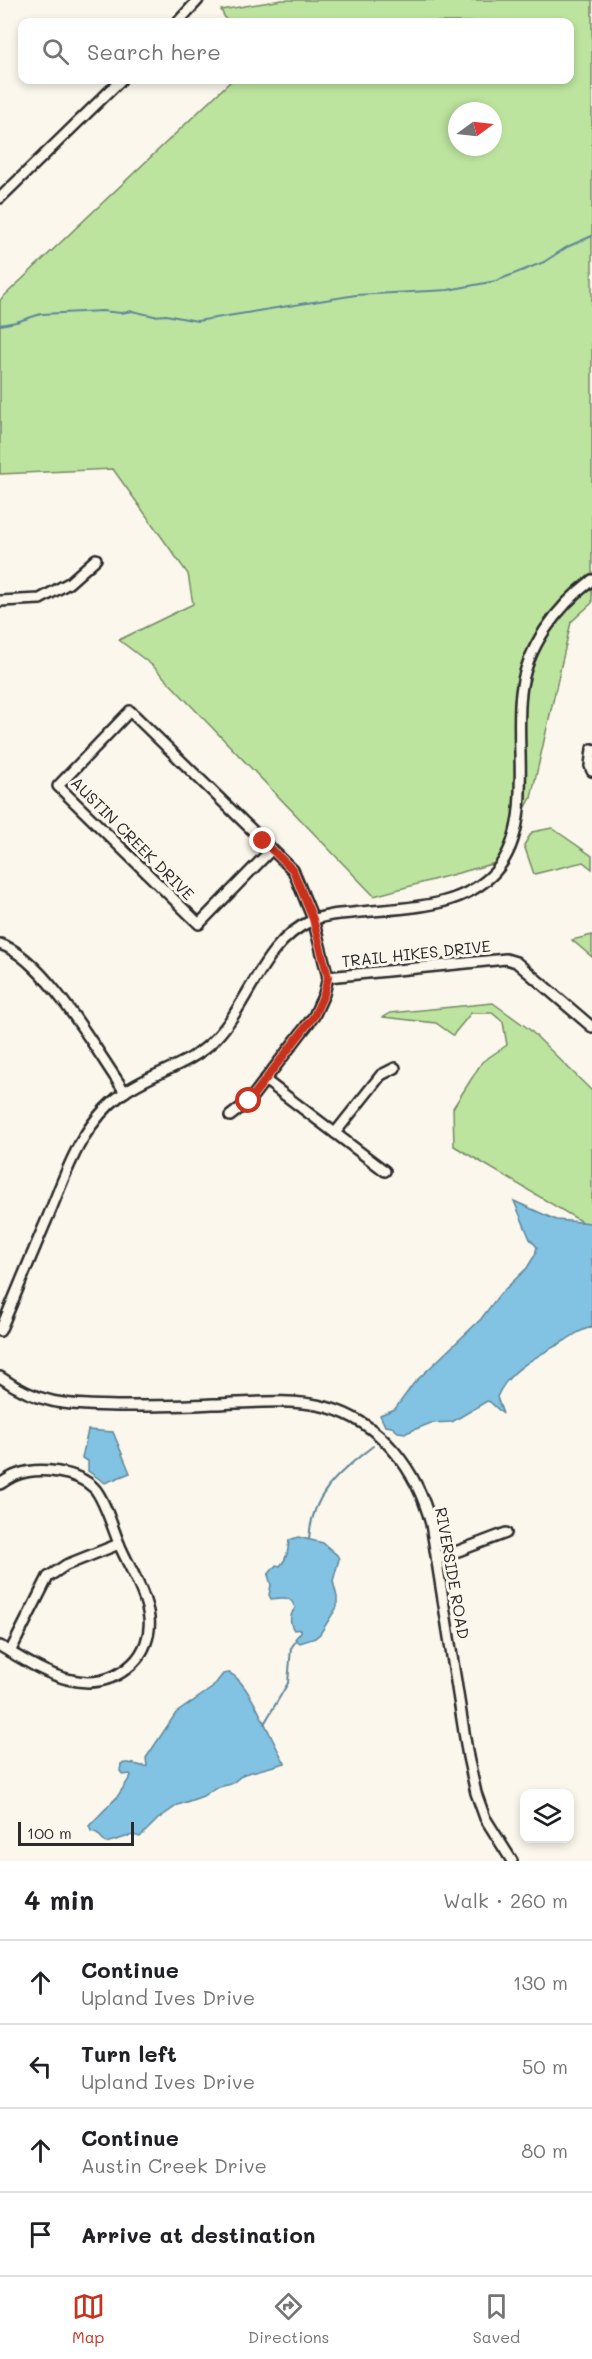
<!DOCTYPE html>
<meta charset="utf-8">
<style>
body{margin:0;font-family:Mali,sans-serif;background:#f6f6f6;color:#202124}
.controls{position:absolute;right:18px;bottom:18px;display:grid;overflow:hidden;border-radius:12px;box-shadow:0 3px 9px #0003}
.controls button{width:54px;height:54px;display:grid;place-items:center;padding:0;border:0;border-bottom:2px solid #e0e0e0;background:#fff;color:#202124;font:30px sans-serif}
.compass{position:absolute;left:448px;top:102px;width:54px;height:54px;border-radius:50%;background:#fff;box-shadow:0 3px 9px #0003;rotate:75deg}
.scale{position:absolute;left:18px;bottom:15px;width:116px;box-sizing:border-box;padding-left:6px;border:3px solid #2b2b2b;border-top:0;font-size:16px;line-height:21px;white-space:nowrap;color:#2b2b2b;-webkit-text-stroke:4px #fbf7ec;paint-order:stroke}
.stop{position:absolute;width:18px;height:18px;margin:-14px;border:4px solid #c8321e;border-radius:50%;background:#fff}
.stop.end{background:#c8321e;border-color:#fff;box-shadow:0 2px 6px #0008}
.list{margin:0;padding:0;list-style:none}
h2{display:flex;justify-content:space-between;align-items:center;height:78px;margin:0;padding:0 24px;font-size:26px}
h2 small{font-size:20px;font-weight:400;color:#757577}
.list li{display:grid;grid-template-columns:39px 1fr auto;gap:18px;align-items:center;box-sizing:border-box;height:84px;padding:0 24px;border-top:2px solid #e0e0e0}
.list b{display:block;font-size:22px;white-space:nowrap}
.list p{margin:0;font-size:20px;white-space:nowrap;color:#757577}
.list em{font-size:20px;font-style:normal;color:#757577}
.icon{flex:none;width:33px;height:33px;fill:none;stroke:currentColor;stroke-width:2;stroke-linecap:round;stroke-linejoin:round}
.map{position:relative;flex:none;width:592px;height:1861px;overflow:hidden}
.search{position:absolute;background:#fff;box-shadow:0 3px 9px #0003;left:18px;right:18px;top:18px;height:66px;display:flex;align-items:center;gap:15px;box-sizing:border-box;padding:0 21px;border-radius:12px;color:#757577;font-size:22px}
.sheet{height:414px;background:#fff}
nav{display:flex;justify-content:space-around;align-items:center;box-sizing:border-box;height:84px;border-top:2px solid #e0e0e0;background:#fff;font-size:16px;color:#757577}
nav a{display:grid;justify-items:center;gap:3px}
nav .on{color:#c8321e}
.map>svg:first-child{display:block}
.green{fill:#bde49f;stroke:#748865;stroke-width:1.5;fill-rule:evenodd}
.water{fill:#82c2e2;stroke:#5f8699;stroke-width:1.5}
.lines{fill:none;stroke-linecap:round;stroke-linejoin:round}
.stream{stroke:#5f8699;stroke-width:2}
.minor-casing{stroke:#2b2b2b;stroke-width:14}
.minor{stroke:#fbf7ec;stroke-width:9}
.route{stroke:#c8321e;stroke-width:8}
.labels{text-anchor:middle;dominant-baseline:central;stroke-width:6;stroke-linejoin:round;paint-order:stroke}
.street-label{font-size:16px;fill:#2b2b2b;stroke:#fbf7ec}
</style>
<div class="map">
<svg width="592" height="1861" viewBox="0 0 592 1861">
<rect width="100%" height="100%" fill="#fbf7ec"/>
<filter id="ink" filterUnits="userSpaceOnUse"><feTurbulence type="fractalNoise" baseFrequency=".0167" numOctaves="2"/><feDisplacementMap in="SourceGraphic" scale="12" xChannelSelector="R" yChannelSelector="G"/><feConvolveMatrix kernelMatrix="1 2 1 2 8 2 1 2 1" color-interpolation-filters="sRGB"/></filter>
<g filter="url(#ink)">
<!-- green -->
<g class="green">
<path d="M282 0H592V603L571 622 531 798 495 863 374 896 153 666 119 640 193 604 188 574 113 469 0 474V300L232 80H570V22H227L221 10ZM457 111H493V147H457Z"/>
<path d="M552 828 592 856V869L583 862 534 874 524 845 532 832Z"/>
<path d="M592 935V957L572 940Z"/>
<path d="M493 1003 529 1029 592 1091V1228L454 1146 453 1108 482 1062 507 1045 503 1022 492 1013H471L453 1035 436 1023 383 1017 390 1013Z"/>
</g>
<!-- water -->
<g class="water">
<path d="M514 1201 556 1220 592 1223V1327C581 1330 575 1334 566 1340 541 1355 509 1368 497 1397L503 1414 490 1402 487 1401 452 1422 431 1423 406 1433 398 1432 392 1427 385 1426 380 1415 395 1409 414 1383 481 1319 499 1295 527 1268 535 1255 537 1247 530 1239Z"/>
<path d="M88 1430 113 1432 130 1473 105 1483 88 1471V1461L82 1458Z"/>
<path d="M298 1537 323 1543 337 1555 339 1559 333 1581 337 1597V1607L320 1634 315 1638 300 1643 295 1639 301 1632V1629L294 1630C289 1623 290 1615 295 1608 291 1595 283 1598 271 1599L269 1595 271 1585 268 1575 276 1565 280 1566C287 1559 288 1551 289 1540Z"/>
<path d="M229 1673C249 1680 272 1743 285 1763L244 1774 231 1784 215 1788 203 1796 178 1805 158 1819 140 1837 133 1835 106 1843 97 1833 91 1831 89 1826 117 1797 131 1776 130 1774 123 1775 120 1771 121 1764C133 1760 139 1768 147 1766L146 1758 176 1713 212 1688 223 1674Z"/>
</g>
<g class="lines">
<!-- stream -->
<g class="stream">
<path d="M0 325 16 322 41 314 102 311 121 313 132 311 154 316 166 315 197 321 356 295 448 290 496 281 544 262 567 247 592 236"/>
<path d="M309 1539C312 1493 339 1473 373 1446"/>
<path d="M264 1724 288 1683 291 1648 296 1641"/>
</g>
<!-- minor casing -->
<g class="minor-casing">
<g id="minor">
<path d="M178 22 198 0"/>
<path d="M0 198 121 80"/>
<path d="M0 601 40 599 69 583 96 559"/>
<path d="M592 749 590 766 592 771"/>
<path d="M0 944C45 959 97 1052 125 1092"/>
<path d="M328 977 506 959 516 962 592 1027"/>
<path d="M265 1080 385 1171"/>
<path d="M230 1116 249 1101 314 1016 324 994 328 977 313 919 293 870 130 711 58 786 199 924 272 849"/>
<path d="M335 1133 381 1075 395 1068"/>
<path d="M0 1331C16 1294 31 1256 47 1219 66 1174 80 1125 122 1094 151 1072 191 1066 216 1038 250 1002 263 942 311 921 324 915 338 914 352 913 401 907 459 911 495 872 535 827 514 748 521 693 526 647 557 607 592 580"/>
<path d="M0 1377C41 1406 70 1405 117 1406 149 1406 181 1406 213 1404 250 1403 290 1398 326 1407 382 1422 417 1471 431 1524L468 1757 476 1793 485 1818 512 1861"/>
<path d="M0 1484C5 1481 10 1477 16 1475 38 1466 77 1471 94 1488 104 1498 114 1532 120 1546 130 1569 146 1593 149 1618 151 1635 144 1653 132 1664 90 1703 41 1670 0 1646"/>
<path d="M437 1559 506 1533"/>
<path d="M10 1652 48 1577 66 1565 119 1544"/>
</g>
</g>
<!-- minor -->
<use href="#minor" class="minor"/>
</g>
</g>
<g class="lines" filter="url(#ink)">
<!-- route -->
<path class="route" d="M249 1101 314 1016 324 994 328 977 313 919 293 870 263 841"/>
</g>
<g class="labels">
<!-- street labels -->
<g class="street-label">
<text transform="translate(133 838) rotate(45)">AUSTIN CREEK DRIVE</text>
<text transform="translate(416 953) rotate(-6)">TRAIL HIKES DRIVE</text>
<text transform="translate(453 1573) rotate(80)">RIVERSIDE ROAD</text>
</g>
</g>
</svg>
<div class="controls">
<button><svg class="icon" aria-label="layers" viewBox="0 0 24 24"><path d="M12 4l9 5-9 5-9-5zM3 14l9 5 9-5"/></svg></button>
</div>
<svg class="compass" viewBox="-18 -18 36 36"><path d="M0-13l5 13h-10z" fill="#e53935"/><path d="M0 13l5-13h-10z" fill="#757577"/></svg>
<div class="scale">100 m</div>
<div class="stop" style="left:249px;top:1101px"></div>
<div class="stop end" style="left:263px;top:841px"></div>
<div class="search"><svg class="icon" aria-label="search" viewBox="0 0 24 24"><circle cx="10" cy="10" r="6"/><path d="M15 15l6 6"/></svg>Search here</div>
</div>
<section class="sheet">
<h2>4 min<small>Walk · 260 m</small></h2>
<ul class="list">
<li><svg class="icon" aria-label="ahead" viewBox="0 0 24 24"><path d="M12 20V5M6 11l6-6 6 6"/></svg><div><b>Continue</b><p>Upland Ives Drive</p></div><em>130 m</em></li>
<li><svg class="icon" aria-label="left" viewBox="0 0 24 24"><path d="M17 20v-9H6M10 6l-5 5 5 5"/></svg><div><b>Turn left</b><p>Upland Ives Drive</p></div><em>50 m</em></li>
<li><svg class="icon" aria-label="ahead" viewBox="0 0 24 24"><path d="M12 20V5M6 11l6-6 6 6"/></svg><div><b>Continue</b><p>Austin Creek Drive</p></div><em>80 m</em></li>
<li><svg class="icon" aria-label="arrive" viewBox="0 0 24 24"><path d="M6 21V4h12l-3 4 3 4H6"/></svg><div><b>Arrive at destination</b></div></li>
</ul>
</section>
<nav>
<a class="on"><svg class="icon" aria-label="map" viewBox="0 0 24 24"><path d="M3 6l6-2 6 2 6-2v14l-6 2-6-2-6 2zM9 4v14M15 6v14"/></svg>Map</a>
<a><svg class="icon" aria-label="directions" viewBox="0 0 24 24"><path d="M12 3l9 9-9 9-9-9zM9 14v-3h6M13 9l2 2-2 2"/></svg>Directions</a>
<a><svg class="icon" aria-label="saved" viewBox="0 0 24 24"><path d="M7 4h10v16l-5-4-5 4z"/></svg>Saved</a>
</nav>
